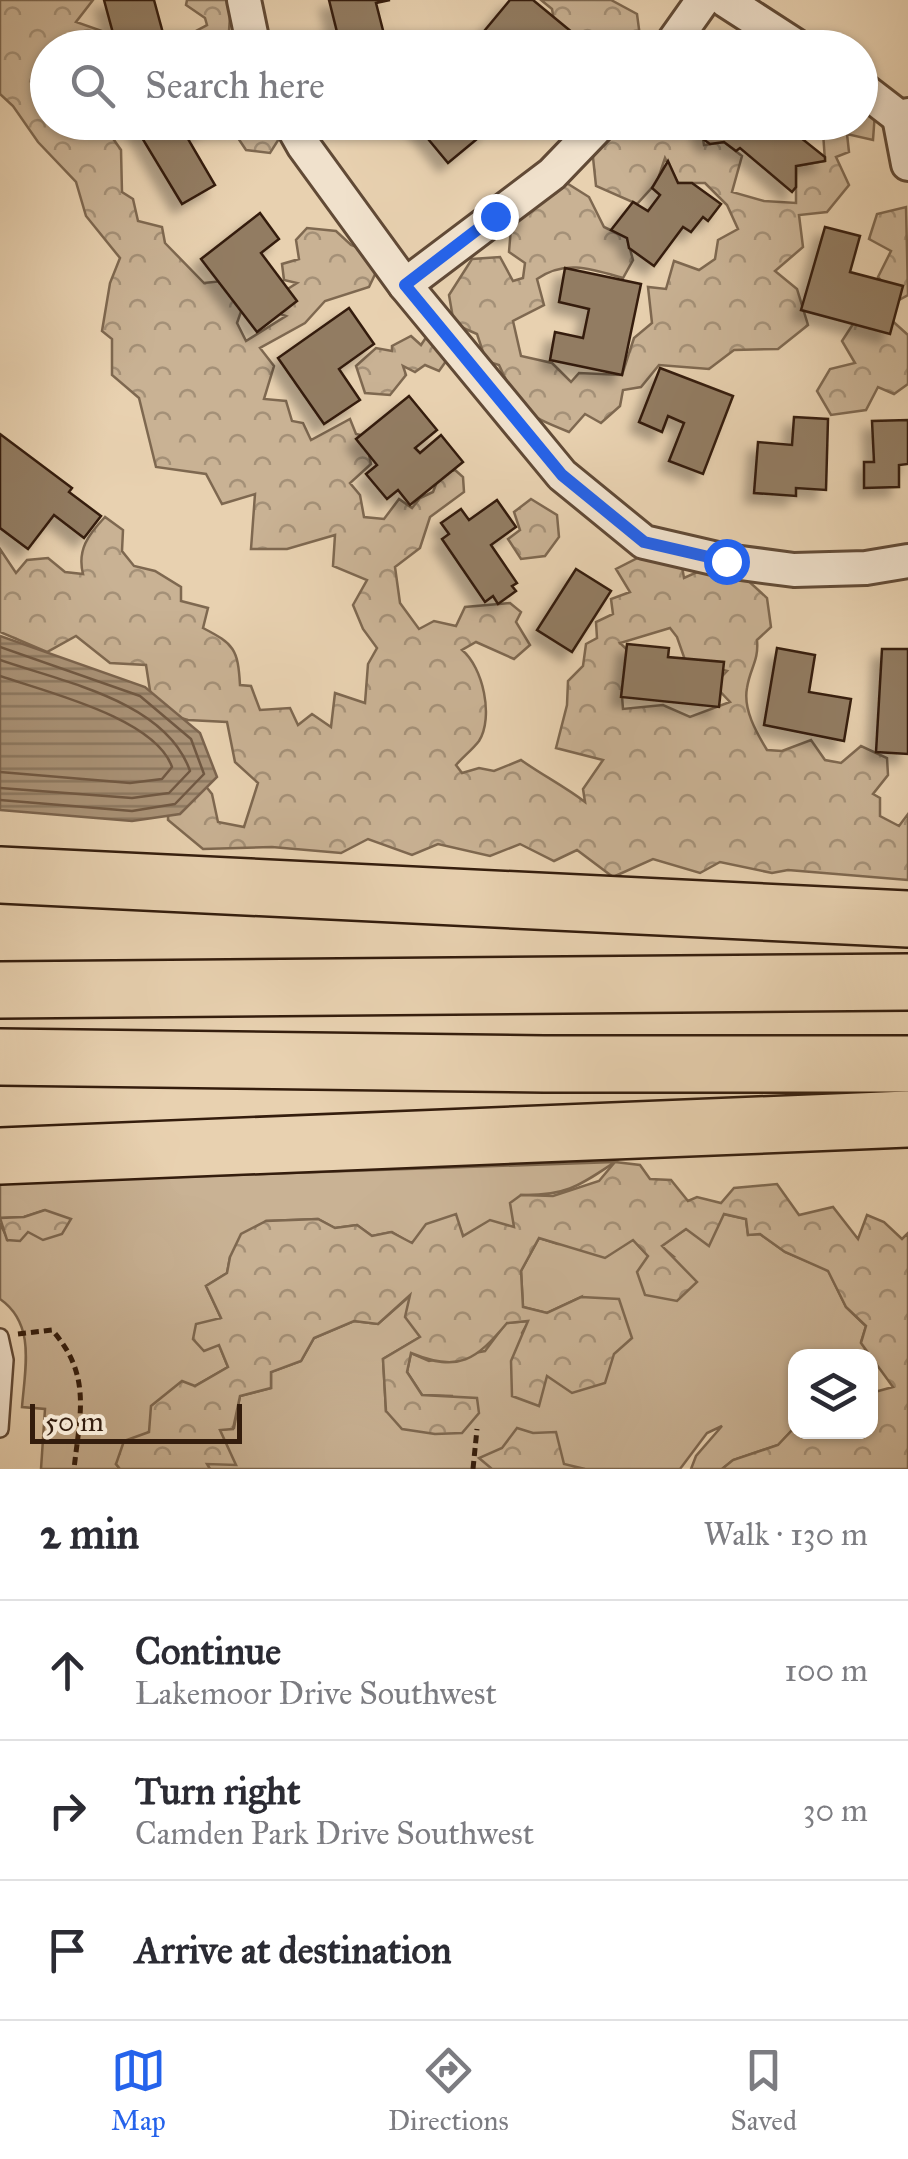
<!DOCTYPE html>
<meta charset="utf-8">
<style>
body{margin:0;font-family:"IM FELL Great Primer",serif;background:#f2f2f3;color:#2b2b33}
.controls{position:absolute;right:30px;bottom:30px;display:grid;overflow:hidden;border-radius:20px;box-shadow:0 2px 8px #0004}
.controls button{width:90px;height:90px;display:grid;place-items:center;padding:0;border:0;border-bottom:2px solid #e1e1e2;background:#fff;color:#2b2b33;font:50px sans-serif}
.scale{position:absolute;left:30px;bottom:25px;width:212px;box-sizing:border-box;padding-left:10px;border:5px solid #341d0d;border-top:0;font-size:28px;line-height:35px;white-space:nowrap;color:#341d0d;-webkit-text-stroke:8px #f0e1cc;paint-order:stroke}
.stop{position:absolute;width:30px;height:30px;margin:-22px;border:8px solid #2563eb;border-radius:50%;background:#fff}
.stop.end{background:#2563eb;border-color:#fff;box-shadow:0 2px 10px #0008}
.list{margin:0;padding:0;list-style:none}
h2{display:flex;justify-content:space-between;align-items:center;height:130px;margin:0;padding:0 40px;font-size:42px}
h2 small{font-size:32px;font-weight:400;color:#7c7c81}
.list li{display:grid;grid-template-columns:65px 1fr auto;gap:30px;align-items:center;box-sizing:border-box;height:140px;padding:0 40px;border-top:2px solid #e1e1e2}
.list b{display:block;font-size:38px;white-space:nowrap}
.list p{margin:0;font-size:32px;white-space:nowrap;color:#7c7c81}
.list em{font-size:32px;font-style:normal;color:#7c7c81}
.icon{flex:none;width:55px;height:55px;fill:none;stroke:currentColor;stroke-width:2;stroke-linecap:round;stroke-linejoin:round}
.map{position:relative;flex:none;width:908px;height:1469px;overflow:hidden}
.search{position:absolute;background:#fff;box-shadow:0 2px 8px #0004;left:30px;right:30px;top:30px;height:110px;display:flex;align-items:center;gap:25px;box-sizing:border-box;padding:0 35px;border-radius:55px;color:#7c7c81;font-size:38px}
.sheet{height:550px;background:#fff}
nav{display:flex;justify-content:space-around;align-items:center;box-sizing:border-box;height:140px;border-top:2px solid #e1e1e2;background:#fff;font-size:28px;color:#7c7c81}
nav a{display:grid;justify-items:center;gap:5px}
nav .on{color:#2563eb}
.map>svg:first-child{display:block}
.green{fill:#c9b294;stroke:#7e6850;stroke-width:2.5}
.forest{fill:url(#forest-crowns);stroke:#7e6850;stroke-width:2.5;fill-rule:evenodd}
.water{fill:url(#water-rules);stroke:#7b644e;stroke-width:2.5}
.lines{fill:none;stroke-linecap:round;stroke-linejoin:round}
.shore{stroke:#705843;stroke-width:2.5}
.building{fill:#927b62;stroke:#341d0d;stroke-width:2.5;filter:url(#shadow)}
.service-casing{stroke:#614a36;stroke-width:20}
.minor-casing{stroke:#614a36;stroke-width:38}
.motorway-casing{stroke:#341d0d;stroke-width:60}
.path{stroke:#341d0d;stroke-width:5;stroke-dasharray:8 5;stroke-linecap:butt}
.service{stroke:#f0e1cc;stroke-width:15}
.minor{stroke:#f0e1cc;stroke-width:32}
.motorway{stroke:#e8d1b0;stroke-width:55}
.route{stroke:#2563eb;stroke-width:12}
</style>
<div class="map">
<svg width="908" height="1469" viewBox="0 0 908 1469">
<defs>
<pattern id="forest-crowns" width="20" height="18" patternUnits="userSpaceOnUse" patternTransform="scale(2.5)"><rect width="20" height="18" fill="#c9b294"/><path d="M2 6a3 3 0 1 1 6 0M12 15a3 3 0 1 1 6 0" fill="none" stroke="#a49077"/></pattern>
<pattern id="water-rules" width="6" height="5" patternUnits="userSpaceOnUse" patternTransform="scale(2.5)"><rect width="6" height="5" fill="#ab9479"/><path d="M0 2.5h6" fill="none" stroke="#8c7862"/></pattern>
<filter id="shadow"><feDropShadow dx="-9" dy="9" stdDeviation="5" flood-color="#0004"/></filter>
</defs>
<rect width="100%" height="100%" fill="#e8d1b0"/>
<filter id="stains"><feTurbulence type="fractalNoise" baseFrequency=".002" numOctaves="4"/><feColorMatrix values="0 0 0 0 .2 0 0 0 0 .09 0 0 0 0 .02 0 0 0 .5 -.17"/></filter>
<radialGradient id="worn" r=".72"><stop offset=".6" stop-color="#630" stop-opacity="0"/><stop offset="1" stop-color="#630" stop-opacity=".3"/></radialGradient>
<!-- green -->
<g class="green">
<path d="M615 1162C579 1186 566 1196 521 1195L515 1227 463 1236 455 1215 412 1244 392 1232 372 1236 357 1225 335 1228 318 1219 266 1221 230 1257 227 1273 206 1286 221 1318 219 1345 228 1367 195 1386 116 1464 120 1469H41L45 1409 22 1407C25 1368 36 1324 0 1299V1223L8 1240 45 1210 24 1217 0 1218V1183Z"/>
<path d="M723 1214 746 1219 748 1235 760 1234 785 1252 828 1270 846 1307 866 1326 861 1342 870 1356H796L795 1427 778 1445 733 1460 722 1469H691L696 1456 722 1426 707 1433 680 1469H210L206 1464 220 1430 234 1428 240 1396 271 1388V1372L301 1361 314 1338 354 1321 378 1324 412 1294 420 1337 383 1359 386 1411 453 1396 422 1395 407 1372 411 1353 429 1361 485 1351 506 1323 529 1321 522 1333 547 1376 581 1297 547 1313 523 1307 521 1271 539 1238 558 1244 633 1240 648 1256H673L661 1246 686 1229Z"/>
</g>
<!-- forest -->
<g class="forest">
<path d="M0 0H93L76 22 102 31 99 47 48 48V122L125 123 107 130 121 150 122 192 133 199 138 221 162 227 165 243 204 283 223 281 243 306 237 323 246 341 286 316 280 314 286 290 297 283 284 280 282 264 299 259 296 240 307 228 336 231 351 245 368 251 378 268 369 287 325 301 305 323 260 348 274 366 264 399 286 401 292 421 303 423 311 440 350 419 356 434 365 436 371 464 350 483 360 495 364 517 384 519 399 499 412 508 420 498 433 492 440 474 455 470 463 477 464 492 430 517 420 548 395 567 400 603 419 629 434 621 456 626 465 607 510 603 521 612 516 622 530 645 514 659 476 642 462 650C483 667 494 717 479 741 473 749 463 757 456 765L462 773 479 768 494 771 521 760C542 775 564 786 585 802L583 789 603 760 556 748 567 705 568 681 583 666 586 644 597 638 596 622 613 614 611 599 630 592 616 569 677 538 684 578 711 566 716 580 743 576 767 598 771 627 757 640C759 661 750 668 747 688 743 709 756 732 767 750L782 751 811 740 825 760 841 763 861 746 887 758 888 775 873 794 880 798V816L899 826 908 814V880L788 870 772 873 720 862 700 873 653 859 613 877 577 850 554 861 520 844 490 856 438 844 412 855 368 839 341 853 272 847 203 849 168 820 169 782 196 774 212 794 218 822 244 827 258 783 235 762 227 722 188 720 153 710 146 665 110 663 76 636 47 652 0 632V549L16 573 27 560 48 558 65 572 83 574C77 550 88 535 105 517L123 530 122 551 134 566 155 571 181 587V601L208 608 203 628C234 644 238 649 240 685L251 686 260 710 290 708 298 725 312 714 331 727 335 693 365 703 368 664 377 648 363 629 353 605 367 580 333 566 335 535 287 549H251L255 494 222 504 206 474 156 467 139 398 112 375V339L102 331 110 283 120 258 86 216 76 182 38 142 13 106 0 94ZM670 628 677 637 685 660 727 671 714 685 730 702 690 717 663 705 623 709 622 696 637 659 620 643Z"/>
<path d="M187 0H231L228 47H180L177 41 207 25 205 18 186 5Z"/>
<path d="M541 0H611L637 14 641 44 638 48 586 46 556 32 552 9Z"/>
<path d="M861 102 875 112 873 140 847 134 849 152 836 157 849 185 827 212 799 215 803 247 775 271 797 289 808 325 778 349 734 350 709 369 659 365 641 387 623 390 620 406 601 423 585 414 569 432C521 413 520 410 499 365L486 361 477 334 454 324 449 295 472 259 500 257 513 281 523 278 525 263 509 252 512 215 565 182 589 197 604 227 627 238 633 260 623 278C592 269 565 259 537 279L544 305 513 321 521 356 552 363 571 382 579 373 622 375 634 338 652 323 648 287 666 289 674 261 699 270 715 259 718 240 738 229 727 205 705 183H678L665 158 657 182 637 204 596 186 592 148 618 123H705L701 126 704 145 724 142 742 156 732 192 764 201 796 203V166L825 161 823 132 829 123 860 122Z"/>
<path d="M228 123H289L270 153 246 150Z"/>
<path d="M906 207 908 295 899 300 878 277 891 251 869 239 877 214Z"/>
<path d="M888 317 908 335V384L894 394 878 387 866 410 831 415 817 391 830 369 855 363 842 341 855 321Z"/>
<path d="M411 336 421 345 425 339H433L449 357 439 371 425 365 415 372 403 366 406 375 390 395 365 393 356 366 376 348 392 351V346Z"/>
<path d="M531 499 557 515 559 537 545 556 521 559 508 539 520 530 514 512Z"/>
<path d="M615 1162 640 1165 650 1179 671 1180 688 1201 697 1197 721 1203 734 1188 777 1184 799 1215 833 1207 858 1239 867 1215 884 1222 902 1239 908 1233V1469H722L733 1460 778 1445 795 1427 796 1432H870L871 1393 893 1387 861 1343 866 1326 846 1307 828 1271 785 1252 760 1234 748 1235 746 1219 724 1214 709 1246 686 1229 662 1246 697 1282 677 1301 645 1295 637 1272 648 1256 633 1240 605 1258 539 1238 521 1271 523 1307 547 1313 581 1297 619 1299 632 1338 614 1354 605 1383 572 1393 547 1376 539 1406 512 1396 511 1361 528 1321 507 1323C476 1360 459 1373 411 1353L407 1372 422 1395 477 1398 479 1413 462 1433 435 1434 402 1429 386 1411 383 1359 420 1337 405 1317 410 1295 378 1324 354 1321 314 1338 301 1361 271 1372V1388L240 1396 233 1429 220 1430 236 1465 207 1464 210 1469H120L116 1464 124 1441 149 1432 151 1406 182 1381 195 1386 228 1367 219 1345 204 1351 193 1339 196 1324 221 1318 206 1286 227 1273 230 1257 241 1234 266 1221 318 1219 335 1228 357 1225 372 1236 391 1232 412 1243 426 1224 456 1214 463 1236 490 1220 514 1227 510 1203 521 1195 553 1196 599 1181Z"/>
<path d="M45 1210 71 1219 62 1234 43 1240 28 1232 20 1241 7 1240 0 1218 24 1217Z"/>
<path d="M517 1428 533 1433 556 1432 564 1464 585 1469H492L479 1458 502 1448Z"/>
</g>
<!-- water -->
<path class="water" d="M0 636 145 687 200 733 217 777 180 814 132 821 0 810Z"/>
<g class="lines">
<!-- shore -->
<g class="shore">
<path d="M0 647 140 696 191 739 204 774 175 804 132 811 0 800"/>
<path d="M0 660C63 682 166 701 190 771L169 793 132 798 0 788"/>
<path d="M0 676C46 692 155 718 172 767L162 779 130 783 0 772"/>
</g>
</g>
<!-- building -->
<g class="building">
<path d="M104 0H154L167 48H117Z"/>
<path d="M329 0H390L376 3 386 42 362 48H341Z"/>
<path d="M510 0H533L579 38 571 48H482L475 42Z"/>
<path d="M145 122H215L188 139 215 185 182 204 136 128Z"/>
<path d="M414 122H484L489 129 448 163Z"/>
<path d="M705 122H781L825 157V161L796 166V187L792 192 740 148 736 151 724 142 710 144 703 139 701 126Z"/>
<path d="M668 161 678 183H692L721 204 708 221 703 217 691 232 683 227 654 266 629 248 627 238 611 230 633 202 648 211 660 195 652 188Z"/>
<path d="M260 213 279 239 261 253 297 301 257 332 201 259Z"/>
<path d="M825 227 860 236 850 272 903 286 890 334 801 310Z"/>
<path d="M565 268 641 284 622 375 550 360 555 332 583 338 589 309 559 302Z"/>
<path d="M349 308 374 344 339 369 360 400 324 424 278 358Z"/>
<path d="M660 368 733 396 703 474 669 461 684 423 668 416 662 432 639 422Z"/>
<path d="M409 396 437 430 415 448 420 453 441 435 463 462 410 505 398 490 387 499 366 474 377 465 356 439Z"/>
<path d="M794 417 828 419 826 490 796 488V496L754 493 758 442 792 445Z"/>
<path d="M908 420V464L899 465V487L864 488V462H874L872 421Z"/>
<path d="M0 434 72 488 69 492 101 516 84 538 54 515 28 549 0 528Z"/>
<path d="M497 500 516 527 491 545 517 583 512 586 516 591 498 604 493 596 485 602 442 539 449 534 441 523 461 509 469 520Z"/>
<path d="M576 569 611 591 572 652 537 630Z"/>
<path d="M627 644 669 648 668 657 724 662 719 707 621 697Z"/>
<path d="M777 648 815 655 809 692 851 699 844 741 764 725Z"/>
<path d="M882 649H908V754L876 752Z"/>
</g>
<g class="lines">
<!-- service casing -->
<g class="service-casing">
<path id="service" d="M0 1337 5 1360 0 1429"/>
</g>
<!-- minor casing -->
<g class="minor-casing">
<g id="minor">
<path d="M244 0 254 48"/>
<path d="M725 0 799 48"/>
<path d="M669 48 703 0"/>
<path d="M860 87 899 117"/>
<path d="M908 115 899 117 908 164"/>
<path d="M290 122 303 145 405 285 562 475 644 542 726 561 794 570 866 568 908 561"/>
<path d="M405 285 552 174 602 122"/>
</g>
</g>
<!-- motorway casing -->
<g class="motorway-casing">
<g id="motorway">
<path d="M0 875 908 919"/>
<path d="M0 990 908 982"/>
<path d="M0 1057 544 1064H908"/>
<path d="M0 1156 908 1119"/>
</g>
</g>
<!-- path -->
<g class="path">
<path d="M18 1334 52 1330C92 1375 80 1414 74 1469"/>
<path d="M473 1469 477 1429"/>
</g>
<!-- service -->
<use href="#service" class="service"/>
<!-- minor -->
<use href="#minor" class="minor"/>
<!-- motorway -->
<use href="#motorway" class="motorway"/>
</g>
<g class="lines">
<!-- route -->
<path class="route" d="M495 216 405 285 562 475 644 542 726 561"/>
</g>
<rect width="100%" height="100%" filter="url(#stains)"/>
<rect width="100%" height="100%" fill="url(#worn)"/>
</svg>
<div class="controls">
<button><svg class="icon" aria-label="layers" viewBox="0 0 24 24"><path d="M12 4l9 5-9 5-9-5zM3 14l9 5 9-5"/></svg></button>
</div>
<div class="scale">50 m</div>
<div class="stop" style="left:726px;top:561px"></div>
<div class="stop end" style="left:495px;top:216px"></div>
<div class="search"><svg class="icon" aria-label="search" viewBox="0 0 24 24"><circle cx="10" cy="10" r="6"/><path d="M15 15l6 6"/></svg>Search here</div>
</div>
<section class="sheet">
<h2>2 min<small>Walk · 130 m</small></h2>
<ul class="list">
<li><svg class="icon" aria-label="ahead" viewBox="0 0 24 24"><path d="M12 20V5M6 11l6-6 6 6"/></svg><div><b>Continue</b><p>Lakemoor Drive Southwest</p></div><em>100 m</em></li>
<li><svg class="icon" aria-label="right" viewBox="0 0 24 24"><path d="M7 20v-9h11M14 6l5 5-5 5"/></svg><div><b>Turn right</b><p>Camden Park Drive Southwest</p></div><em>30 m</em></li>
<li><svg class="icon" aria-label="arrive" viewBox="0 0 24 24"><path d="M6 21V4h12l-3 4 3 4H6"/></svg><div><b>Arrive at destination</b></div></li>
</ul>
</section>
<nav>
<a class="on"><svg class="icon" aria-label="map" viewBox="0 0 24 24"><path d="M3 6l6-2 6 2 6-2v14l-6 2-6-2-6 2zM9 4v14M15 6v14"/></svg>Map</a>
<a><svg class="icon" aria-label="directions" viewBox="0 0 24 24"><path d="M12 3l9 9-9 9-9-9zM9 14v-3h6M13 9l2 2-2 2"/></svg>Directions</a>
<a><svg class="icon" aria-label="saved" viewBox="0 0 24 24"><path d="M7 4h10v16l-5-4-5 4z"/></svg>Saved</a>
</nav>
